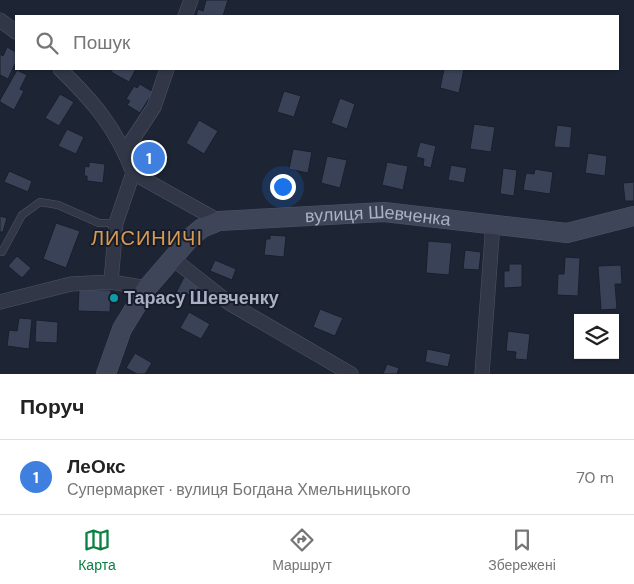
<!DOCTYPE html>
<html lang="uk">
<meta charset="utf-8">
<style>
body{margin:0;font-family:"DM Sans",sans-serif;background:#f6f6f6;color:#222}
.controls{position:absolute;right:15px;bottom:15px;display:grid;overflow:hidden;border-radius:0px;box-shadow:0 1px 4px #0004}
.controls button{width:45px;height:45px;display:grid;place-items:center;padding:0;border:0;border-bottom:1px solid #e0e0e0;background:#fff;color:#222;font:25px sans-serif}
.you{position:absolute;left:282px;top:186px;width:18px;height:18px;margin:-12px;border:4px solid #fff;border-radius:50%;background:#1a73e8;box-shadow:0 0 0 8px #1a73e833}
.badge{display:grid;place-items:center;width:32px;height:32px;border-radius:50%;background:#0b8043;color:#fff;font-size:16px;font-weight:700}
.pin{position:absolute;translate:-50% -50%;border:2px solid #fff;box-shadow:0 1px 5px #0006}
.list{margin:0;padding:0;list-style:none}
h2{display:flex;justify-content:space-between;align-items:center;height:65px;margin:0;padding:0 20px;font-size:21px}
h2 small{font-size:16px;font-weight:400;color:#767676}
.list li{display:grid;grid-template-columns:32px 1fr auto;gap:15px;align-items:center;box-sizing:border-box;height:75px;padding:0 20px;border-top:1px solid #e0e0e0}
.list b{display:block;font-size:19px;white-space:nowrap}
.list p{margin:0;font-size:16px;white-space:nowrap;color:#767676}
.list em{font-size:16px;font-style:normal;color:#767676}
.icon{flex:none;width:28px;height:28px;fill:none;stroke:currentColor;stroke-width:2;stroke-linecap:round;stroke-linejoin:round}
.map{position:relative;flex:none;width:634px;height:374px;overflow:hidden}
.search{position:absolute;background:#fff;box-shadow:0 1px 4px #0004;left:15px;right:15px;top:15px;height:55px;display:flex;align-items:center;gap:12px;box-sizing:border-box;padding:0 18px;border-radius:0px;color:#767676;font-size:19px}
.sheet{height:140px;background:#fff}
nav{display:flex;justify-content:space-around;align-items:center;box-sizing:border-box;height:70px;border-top:1px solid #e0e0e0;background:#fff;font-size:14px;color:#767676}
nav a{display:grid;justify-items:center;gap:2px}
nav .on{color:#0b8043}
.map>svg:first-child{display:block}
.building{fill:#394257;stroke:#191e2c}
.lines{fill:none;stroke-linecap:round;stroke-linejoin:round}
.service-casing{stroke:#4e5464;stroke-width:8}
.minor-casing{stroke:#4e5464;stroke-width:15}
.secondary-casing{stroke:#4e5464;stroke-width:20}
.service{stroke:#313746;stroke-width:7}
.minor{stroke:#313746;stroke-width:14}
.secondary{stroke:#3f4559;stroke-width:19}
.culture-dot{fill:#0f9aa8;stroke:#171c2a;stroke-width:2}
.labels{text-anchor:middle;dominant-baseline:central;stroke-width:4;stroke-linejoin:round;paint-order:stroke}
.street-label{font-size:18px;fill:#aab1c4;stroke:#171c2a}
.poi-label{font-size:18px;font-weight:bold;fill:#aab1c4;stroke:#171c2a;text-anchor:start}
.quarter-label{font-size:20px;letter-spacing:1px;fill:#d89b51;stroke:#171c2a}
</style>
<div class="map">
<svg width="634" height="374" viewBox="0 0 634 374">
<rect width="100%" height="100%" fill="#1d2535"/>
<!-- building -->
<g class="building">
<path d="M206 0H228L223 16H196L198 9 203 11Z"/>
<path d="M7 47 16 52V62L8 79 0 75V54L3 56Z"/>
<path d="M113 69H136L129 82 111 72Z"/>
<path d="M444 69H464L459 93 440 88Z"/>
<path d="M17 70 27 75 20 89 24 91 14 110 0 102V100Z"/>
<path d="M140 84 153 92 140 113 127 105 130 101 126 99 134 86 137 88Z"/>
<path d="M284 91 301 96 294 117 277 112Z"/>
<path d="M60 94 74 102 59 126 45 118Z"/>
<path d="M340 98 355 104 347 129 331 123Z"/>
<path d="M199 120 218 131 204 154 186 143Z"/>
<path d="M474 124 495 127 491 152 470 149Z"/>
<path d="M557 125 572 127 570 148 554 147Z"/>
<path d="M67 129 84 137 76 154 58 146Z"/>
<path d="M420 142 436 146 431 168 423 166 424 159 416 157Z"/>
<path d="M145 143 169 156 163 167 139 155Z"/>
<path d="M293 149 312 152 308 173 289 169Z"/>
<path d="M588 153 607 156 605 176 585 173Z"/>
<path d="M327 156 347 160 340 188 321 183Z"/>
<path d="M89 162 105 164 103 183 87 181V176H84L85 166 89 167Z"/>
<path d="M387 162 408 166 403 190 382 185Z"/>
<path d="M451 165 467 168 464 183 448 180Z"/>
<path d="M503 168 517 170 514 196 500 194Z"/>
<path d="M535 169 553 172 550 194 523 190 526 173 534 174Z"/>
<path d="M9 171 32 181 28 192 4 182Z"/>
<path d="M634 182V201H625L623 183Z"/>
<path d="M0 216 7 218 3 232H0Z"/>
<path d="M56 223 80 231 66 268 43 259Z"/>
<path d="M270 235 286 236 284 257 264 255 266 239H270Z"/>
<path d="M428 241 452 243 449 275 426 273Z"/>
<path d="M465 250 481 252 479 270 463 269Z"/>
<path d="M17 256 31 268 22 278 8 266Z"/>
<path d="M565 257 580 258 578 296 557 295 558 274H564Z"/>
<path d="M215 260 236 269 232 280 210 271Z"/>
<path d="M509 264H522V287L504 288V271H509Z"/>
<path d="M621 265 622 284H615L617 309 601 310 598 266Z"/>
<path d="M184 277 200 285 194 297 187 294 183 302 174 297Z"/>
<path d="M79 289 111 290 110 312 78 311Z"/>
<path d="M320 309 343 318 335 336 313 327Z"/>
<path d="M189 312 210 324 201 339 180 328Z"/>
<path d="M19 318 32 319 29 349 7 346 9 330 17 331Z"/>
<path d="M36 320 58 322 57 343 35 342Z"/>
<path d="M508 331 530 334 527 360 515 359 516 352 506 351Z"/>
<path d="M427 349 451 354 448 367 425 362Z"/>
<path d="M135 353 152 363 145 374H137L126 368Z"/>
<path d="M387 364 399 368 397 374H383Z"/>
</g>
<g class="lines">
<!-- service casing -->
<g class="service-casing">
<path id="service" d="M2 252 22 215 40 202 58 205 99 223H116"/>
</g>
<!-- minor casing -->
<g class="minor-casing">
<g id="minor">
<path d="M185 16 191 0"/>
<path d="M0 20 16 32"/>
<path d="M60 69C93 101 117 129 133 173"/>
<path d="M125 151 154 107 167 69"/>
<path d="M172 258 229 303 351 374"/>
<path d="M111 282 116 223 133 173 219 221"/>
<path d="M0 302 71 284 111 282 147 288"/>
<path d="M482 374 493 223"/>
</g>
</g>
<!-- secondary casing -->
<g class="secondary-casing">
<g id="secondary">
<path id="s1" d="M106 374 122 329 147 288 191 237 202 228 219 221 384 212 567 233 634 216"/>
</g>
</g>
<!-- service -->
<use href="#service" class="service"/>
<!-- minor -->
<use href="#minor" class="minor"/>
<!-- secondary -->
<use href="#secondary" class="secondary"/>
</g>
<!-- markers -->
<circle class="culture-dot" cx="114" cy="298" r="5"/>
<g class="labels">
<!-- street labels -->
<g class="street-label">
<text stroke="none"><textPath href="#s1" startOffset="355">вулиця Шевченка</textPath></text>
</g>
<!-- poi labels -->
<g class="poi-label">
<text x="124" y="298">Тарасу Шевченку</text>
</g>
<!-- quarter labels -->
<g class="quarter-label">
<text x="147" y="238">ЛИСИНИЧІ</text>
</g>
</g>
</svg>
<div class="controls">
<button><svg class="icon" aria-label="layers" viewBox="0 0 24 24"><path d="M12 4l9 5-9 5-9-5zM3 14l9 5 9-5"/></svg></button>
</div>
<div class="you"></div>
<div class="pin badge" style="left:149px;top:158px;background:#3f7fe0">1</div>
<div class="search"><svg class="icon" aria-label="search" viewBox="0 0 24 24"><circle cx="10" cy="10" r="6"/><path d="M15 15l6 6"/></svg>Пошук</div>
</div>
<section class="sheet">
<h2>Поруч<small></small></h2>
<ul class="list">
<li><span class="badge" style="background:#3f7fe0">1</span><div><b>ЛеОкс</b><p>Супермаркет · вулиця Богдана Хмельницького</p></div><em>70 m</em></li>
</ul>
</section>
<nav>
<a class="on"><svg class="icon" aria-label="map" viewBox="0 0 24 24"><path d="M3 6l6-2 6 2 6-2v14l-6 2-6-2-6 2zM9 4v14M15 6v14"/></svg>Карта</a>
<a><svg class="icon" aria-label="directions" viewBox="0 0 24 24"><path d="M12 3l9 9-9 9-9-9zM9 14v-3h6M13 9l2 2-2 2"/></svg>Маршрут</a>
<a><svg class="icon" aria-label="saved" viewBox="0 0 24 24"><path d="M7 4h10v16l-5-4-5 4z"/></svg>Збережені</a>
</nav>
